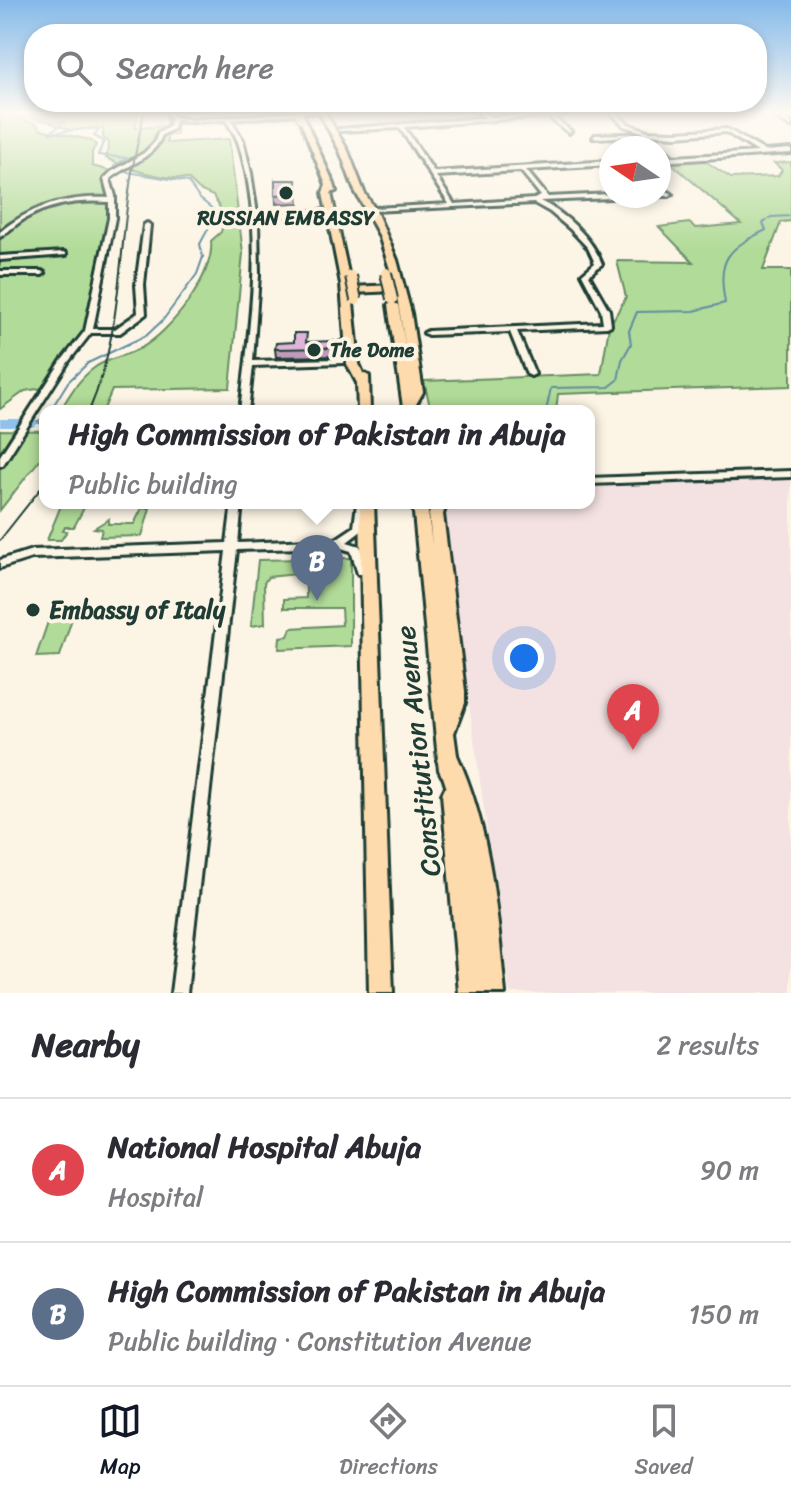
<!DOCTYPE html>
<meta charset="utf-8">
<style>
body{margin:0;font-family:Sriracha,sans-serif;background:#f2f2f3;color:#2b2b33}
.compass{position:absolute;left:599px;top:136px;width:72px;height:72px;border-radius:50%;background:#fff;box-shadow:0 4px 12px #0003;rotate:283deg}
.you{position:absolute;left:524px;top:658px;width:28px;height:28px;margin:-20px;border:6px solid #fff;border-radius:50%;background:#1a73e8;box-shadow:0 0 0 12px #1a73e833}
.badge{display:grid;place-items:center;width:52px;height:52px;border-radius:50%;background:#111827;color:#fff;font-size:26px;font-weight:700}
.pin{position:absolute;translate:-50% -66px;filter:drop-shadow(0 2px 4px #0008)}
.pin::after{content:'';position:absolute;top:42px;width:28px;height:24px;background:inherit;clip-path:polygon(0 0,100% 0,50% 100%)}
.popup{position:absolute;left:39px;top:405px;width:556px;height:104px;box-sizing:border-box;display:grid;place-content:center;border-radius:16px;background:#fff;filter:drop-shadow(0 2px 6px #0005);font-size:26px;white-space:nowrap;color:#7c7c81}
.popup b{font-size:30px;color:#2b2b33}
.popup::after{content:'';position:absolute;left:50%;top:100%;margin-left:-16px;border:16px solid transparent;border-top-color:#fff}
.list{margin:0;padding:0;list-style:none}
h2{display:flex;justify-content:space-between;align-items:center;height:104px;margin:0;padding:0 32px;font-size:34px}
h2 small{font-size:26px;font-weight:400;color:#7c7c81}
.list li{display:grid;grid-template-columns:52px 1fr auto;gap:24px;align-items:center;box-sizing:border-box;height:144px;padding:0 32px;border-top:2px solid #e1e1e2}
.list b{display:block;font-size:30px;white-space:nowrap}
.list p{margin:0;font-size:26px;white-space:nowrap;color:#7c7c81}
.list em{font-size:26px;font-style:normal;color:#7c7c81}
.icon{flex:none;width:44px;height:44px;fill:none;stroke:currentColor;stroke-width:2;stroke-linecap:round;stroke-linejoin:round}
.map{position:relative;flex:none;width:791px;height:993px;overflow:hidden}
.search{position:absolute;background:#fff;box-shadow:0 4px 12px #0003;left:24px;right:24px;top:24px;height:88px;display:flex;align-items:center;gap:20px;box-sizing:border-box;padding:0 28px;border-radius:32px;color:#7c7c81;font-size:30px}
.sheet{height:392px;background:#fff}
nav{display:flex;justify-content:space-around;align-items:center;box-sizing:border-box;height:112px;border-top:2px solid #e1e1e2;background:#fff;font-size:22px;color:#7c7c81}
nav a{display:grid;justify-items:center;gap:4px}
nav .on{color:#111827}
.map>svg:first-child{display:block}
.built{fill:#f3e2e1}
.green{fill:#b1db98;stroke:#688c66;stroke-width:2}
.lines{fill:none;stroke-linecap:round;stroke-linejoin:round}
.stream{stroke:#628ca2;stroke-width:2}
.river{fill:#8ec1eb;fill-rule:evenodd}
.minor-casing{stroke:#1f3d34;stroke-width:6}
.major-casing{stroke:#1f3d34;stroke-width:6}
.highway-casing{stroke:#1f3d34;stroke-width:6}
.minor{fill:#fcf5e5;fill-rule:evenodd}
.major{fill:#fedbac;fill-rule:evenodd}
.highway{fill:#fedbac;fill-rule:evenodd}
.tram{stroke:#1f3d34;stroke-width:2}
.major-bridge-far1-casing{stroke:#1f3d34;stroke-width:11;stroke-linecap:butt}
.major-bridge-casing{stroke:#1f3d34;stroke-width:14;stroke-linecap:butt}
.major-bridge-far1{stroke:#fedbac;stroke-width:8}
.major-bridge{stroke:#fedbac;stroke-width:10}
.wall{fill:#c09bba;stroke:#1f3d34;stroke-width:2}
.building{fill:#dfb4d8;stroke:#1f3d34;stroke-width:2}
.poi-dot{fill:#1f3d34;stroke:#fcf5e5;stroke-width:3}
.labels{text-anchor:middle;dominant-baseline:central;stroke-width:8;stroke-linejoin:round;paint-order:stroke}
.far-poi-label{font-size:20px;font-weight:bold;fill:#1f3d34;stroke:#fcf5e5}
.poi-label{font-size:24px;font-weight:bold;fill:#1f3d34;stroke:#fcf5e5;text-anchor:start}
.near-street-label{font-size:28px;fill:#1f3d34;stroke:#fcf5e5}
</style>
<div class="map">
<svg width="791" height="993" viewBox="0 0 791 993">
<rect width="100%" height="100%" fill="#fcf5e5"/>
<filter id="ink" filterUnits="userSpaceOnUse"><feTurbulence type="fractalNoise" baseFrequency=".0125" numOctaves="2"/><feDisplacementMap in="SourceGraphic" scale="16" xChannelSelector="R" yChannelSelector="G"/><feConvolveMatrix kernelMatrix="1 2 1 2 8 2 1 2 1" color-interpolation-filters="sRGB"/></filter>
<g filter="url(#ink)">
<!-- built -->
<path class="built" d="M791 480V993H510L441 506 449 503H589V487Z"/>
<!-- green -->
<g class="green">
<path d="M0 112 37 124 40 129 90 140 96 145 92 152V166L114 172 108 176 112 218 89 331 49 387 25 391 0 409Z"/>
<path d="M23 112H137L136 128 166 126V119L198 123 176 125 177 134 167 135V143L229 139 243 253 230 388 112 390 103 411H60C69 395 79 379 94 368 106 358 125 357 139 349 170 333 215 275 211 241L221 232 225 216 213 196 199 190 188 179C160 178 131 171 106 158L109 143 103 137V128L70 130Z"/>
<path d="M702 159 731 178 778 176 782 170 774 163 791 162V221L781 222 763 270H791V386L558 394 556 411H431L424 381 601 374 609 327 626 297 617 261 693 262 659 227 689 223 696 228 741 224 669 161Z"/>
<path d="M0 430 45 431V453L0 510Z"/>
<path d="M62 503H82L80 507 84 508 74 527H65L63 531H67L61 540H47Z"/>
<path d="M142 508H150L142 536 100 537 102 529 94 528 109 519 108 524H134Z"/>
<path d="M351 558V646L279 649 280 637 288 636 291 628 342 625 341 608H284V599L306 598V573L268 577 264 583 265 624 251 626 258 560Z"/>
<path d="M77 603 60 656 36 657 54 604Z"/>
</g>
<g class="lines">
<!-- stream -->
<g class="stream">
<path d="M13 112 38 120 65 122 49 133 95 128 99 130 94 136 104 141 98 155 127 158 114 166 121 171 188 182 199 198 214 210V218L200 244 203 257 197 274 163 320 147 335 88 363 68 382 50 411"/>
<path d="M546 411 551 388 609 387 618 380 622 360 631 344 629 331 637 312 694 311 725 303C717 259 727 249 766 230L763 223 771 217 791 216"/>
<path d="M33 423 45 418"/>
<path d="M34 423H45"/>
</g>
<!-- river -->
<path class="river" d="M0 419H33L39 423 33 427H0Z"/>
<!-- minor casing -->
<g class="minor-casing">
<g id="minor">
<path d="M294 112H318L231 120 243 140 251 173 257 214 330 210 333 212 330 214 258 218 259 275 253 361 337 359V344L341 342 345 344 344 363 253 366 248 411H240C250 323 266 227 238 142 235 134 230 127 226 120L193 122 175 120 173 129 162 135C154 159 127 164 110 179L115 196V218L93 329H115L138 313 136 285 144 225 147 223 150 225 144 285 146 314 120 333H91L69 361 3 465 0 466V456L62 360 85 331 109 218V202C80 200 52 203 26 218 17 223 9 231 0 237V232C32 205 68 196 109 198L104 179 111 172 144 153 155 142 158 133 169 127 171 118 167 113H171L174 117 193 120Z"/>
<path d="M478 112H483L490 117 544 114V112H587L552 116 571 131 569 133 547 116 404 127 434 172 611 161V165L526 170 548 197 611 194V196H614L611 198 540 201C565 213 592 238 602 264L589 275 609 310 611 325 607 327 517 331 535 374 531 376 527 374 510 332 428 335 424 333 428 331 603 323 601 310 582 274 595 263 588 248 570 229 550 212 534 203 372 211V209L374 208 449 204 400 128 339 131 337 130 339 129 485 118ZM521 171 541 196 534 199 454 204 436 176Z"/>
<path d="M610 112H615L628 124 648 131 676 132 727 129 765 151 791 149V153L659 162V158H668L645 136 593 138 595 135 645 133 624 126ZM726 132 758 152 673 157 649 134 676 136Z"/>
<path d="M659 192H669L672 194 669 196H659Z"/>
<path d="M64 252 66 253V255L0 260V256Z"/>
<path d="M0 271H42L45 273 42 275H0Z"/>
<path d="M791 471V477L589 484V478Z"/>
<path d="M232 503H242L238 543 336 539 354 527 357 503H367L364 529 347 542 360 546 368 571 366 574H358L351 551 337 547 237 550 187 993H171L226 551 32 558 0 568V560L32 550 227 543Z"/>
</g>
</g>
<!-- major casing -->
<g class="major-casing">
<g id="major">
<path d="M319 112H325L348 151 364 192 376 211 397 260 411 313 423 392 415 406 416 411H404L403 407 388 305 393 302 398 305 407 355 396 291 352 293 359 364 363 373 369 376 370 411H358L357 383 347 364 341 284 323 193 326 185 299 117 304 118 334 184 336 191 331 193 351 287 395 285 379 235 354 189 340 151Z"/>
<path d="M766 112H774L791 122V127Z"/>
<path d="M360 503H374L393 993H369Z"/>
<path d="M413 503H427L432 546 429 514 433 503H447L443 514 465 691V703L454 733 459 770 456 776 449 779 442 776 439 770Z"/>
<path d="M452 785 459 788 462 794 483 993H459L442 794 445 788Z"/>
</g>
</g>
<!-- highway casing -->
<g class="highway-casing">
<path id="highway" d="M448 750 456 753C491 828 497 912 505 993H479C472 913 466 835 437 760L440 753Z"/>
</g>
<!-- minor -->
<use href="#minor" class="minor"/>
<!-- major -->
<use href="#major" class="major"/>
<!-- highway -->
<use href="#highway" class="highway"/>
<!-- tram -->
<g class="tram">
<path d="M89 411C120 339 118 268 129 192 132 165 139 138 144 112"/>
<path d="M0 540 45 483"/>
</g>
<!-- major-bridge-far1 casing -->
<g class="major-bridge-far1-casing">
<path id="major-bridge-far1" d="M298 112 301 118"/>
</g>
<!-- major-bridge casing -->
<g class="major-bridge-casing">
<g id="major-bridge">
<path d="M386 273 392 299"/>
<path d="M351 276 356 300"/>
</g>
</g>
<!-- major-bridge-far1 -->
<use href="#major-bridge-far1" class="major-bridge-far1"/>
<!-- major-bridge -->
<use href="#major-bridge" class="major-bridge"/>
</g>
<!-- wall -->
<g class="wall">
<path d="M275 180 298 194 299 203 276 204Z"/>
<path d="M334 341V356L276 357 275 349Z"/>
</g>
<!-- building -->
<g class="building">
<path d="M275 180H296L298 194 275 195Z"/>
<path d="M294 333H307L306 342 334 341V348L275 349 276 343 294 342Z"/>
</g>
</g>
<!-- sky -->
<linearGradient id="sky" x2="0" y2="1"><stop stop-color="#84b9e9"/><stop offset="0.45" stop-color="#fefaf3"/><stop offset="1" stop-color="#fefaf3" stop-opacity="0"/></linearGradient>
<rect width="791" height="251" fill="url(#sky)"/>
<!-- markers -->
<g class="poi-dot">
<circle cx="286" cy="193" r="8"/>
<circle cx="314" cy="350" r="8"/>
<circle cx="33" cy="610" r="8"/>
</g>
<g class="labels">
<!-- far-poi labels -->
<g class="far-poi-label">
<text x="286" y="218">RUSSIAN EMBASSY</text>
<text x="330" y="350" text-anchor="start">The Dome</text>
</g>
<!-- poi labels -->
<g class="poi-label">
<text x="49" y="610">Embassy of Italy</text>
</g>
<!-- near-street labels -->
<g class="near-street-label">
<text transform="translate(418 751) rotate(-96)">Constitution Avenue</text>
</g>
</g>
</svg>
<svg class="compass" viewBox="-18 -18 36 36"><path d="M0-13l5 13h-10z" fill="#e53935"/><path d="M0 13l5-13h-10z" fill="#7c7c81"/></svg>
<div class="you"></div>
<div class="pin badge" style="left:633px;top:750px;background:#e0444e">A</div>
<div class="pin badge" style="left:317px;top:601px;background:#5c6f8a">B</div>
<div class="popup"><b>High Commission of Pakistan in Abuja</b>Public building</div>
<div class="search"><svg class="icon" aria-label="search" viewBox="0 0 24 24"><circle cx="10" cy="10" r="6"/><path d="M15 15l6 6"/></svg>Search here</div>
</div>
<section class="sheet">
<h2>Nearby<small>2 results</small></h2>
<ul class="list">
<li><span class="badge" style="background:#e0444e">A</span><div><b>National Hospital Abuja</b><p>Hospital</p></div><em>90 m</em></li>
<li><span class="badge" style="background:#5c6f8a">B</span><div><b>High Commission of Pakistan in Abuja</b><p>Public building · Constitution Avenue</p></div><em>150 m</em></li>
</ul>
</section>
<nav>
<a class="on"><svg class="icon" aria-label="map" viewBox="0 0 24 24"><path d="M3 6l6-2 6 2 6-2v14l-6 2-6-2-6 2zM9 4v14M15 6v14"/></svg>Map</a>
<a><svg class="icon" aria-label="directions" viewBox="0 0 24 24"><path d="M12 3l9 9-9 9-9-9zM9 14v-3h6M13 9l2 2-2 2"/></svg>Directions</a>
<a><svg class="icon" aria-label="saved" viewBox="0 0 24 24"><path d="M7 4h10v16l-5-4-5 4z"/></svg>Saved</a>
</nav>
